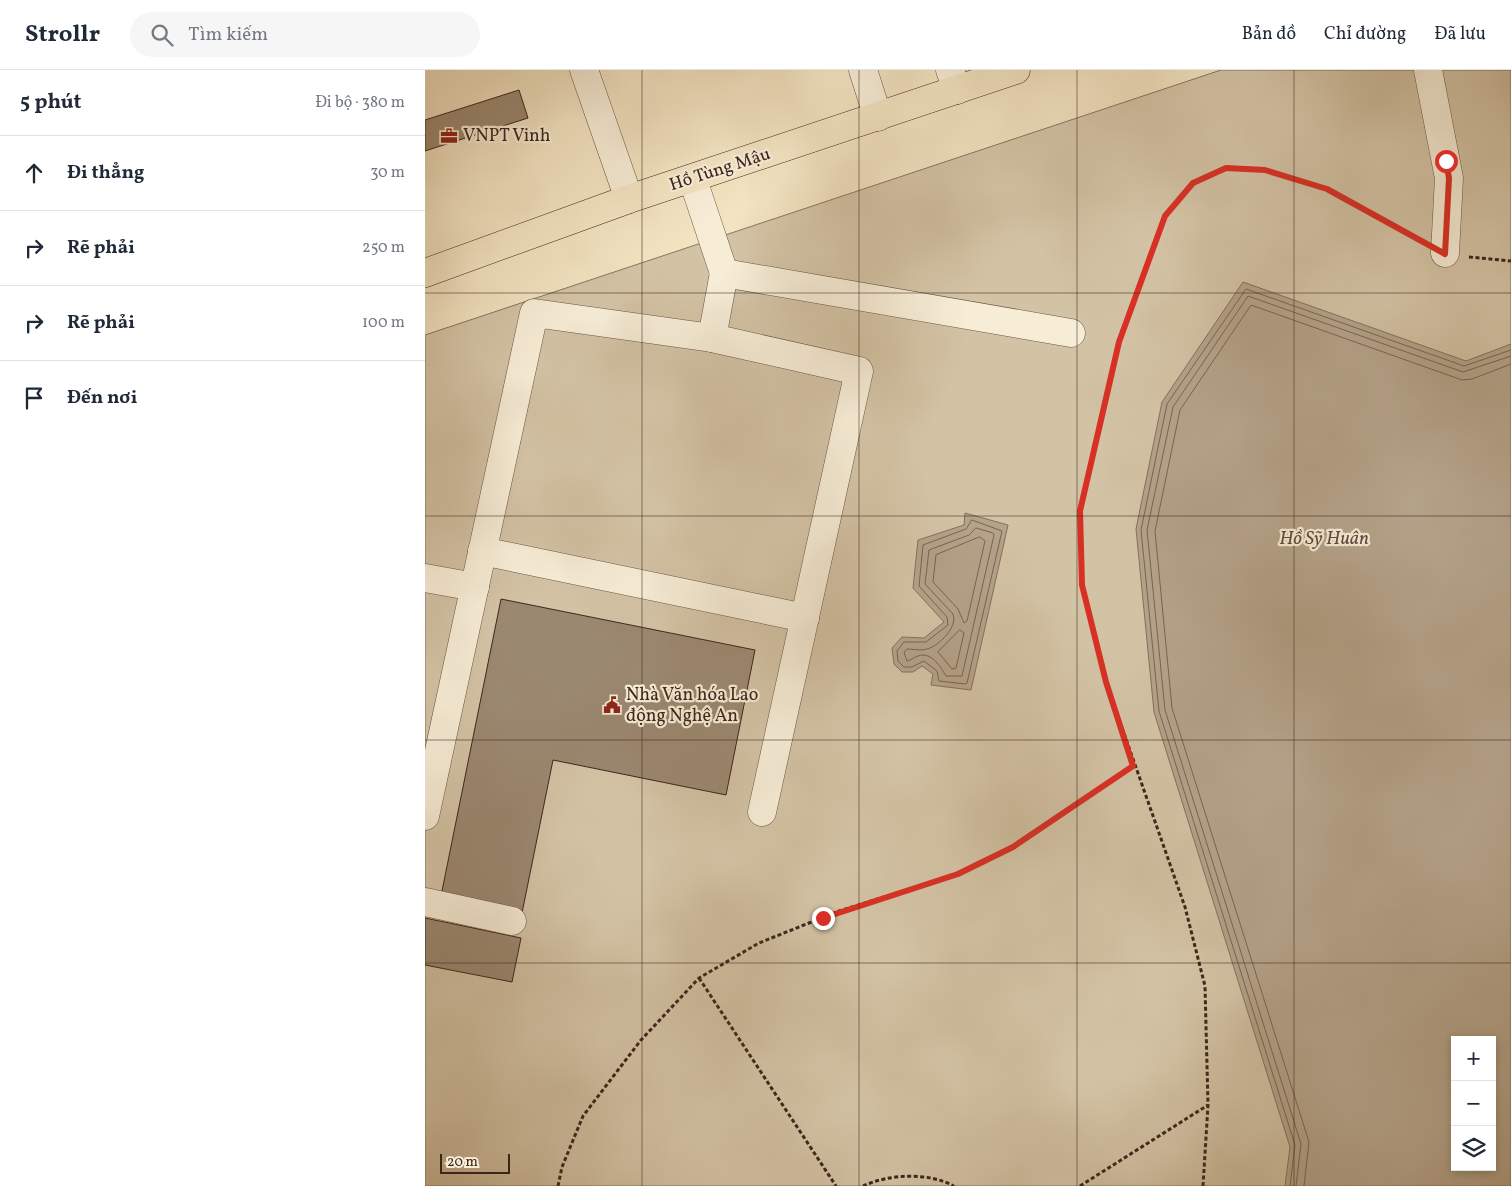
<!DOCTYPE html>
<html lang="vi">
<meta charset="utf-8">
<style>
body{margin:0;font-family:Vollkorn,serif;background:#f6f6f7;color:#1f2937}
.controls{position:absolute;right:15px;bottom:15px;display:grid;overflow:hidden;border-radius:0px;box-shadow:0 2px 8px #0003}
.controls button{width:45px;height:45px;display:grid;place-items:center;padding:0;border:0;border-bottom:1px solid #e0e1e3;background:#fff;color:#1f2937;font:25px sans-serif}
.scale{position:absolute;left:15px;bottom:12px;width:70px;box-sizing:border-box;padding-left:5px;border:2px solid #3c251b;border-top:0;font-size:14px;line-height:18px;white-space:nowrap;color:#3c251b;-webkit-text-stroke:4px #f7edd7;paint-order:stroke}
.stop{position:absolute;width:15px;height:15px;margin:-11px;border:4px solid #d93025;border-radius:50%;background:#fff}
.stop.end{background:#d93025;border-color:#fff;box-shadow:0 1px 5px #0008}
.list{margin:0;padding:0;list-style:none}
h2{display:flex;justify-content:space-between;align-items:center;height:65px;margin:0;padding:0 20px;font-size:21px}
h2 small{font-size:16px;font-weight:400;color:#747a83}
.list li{display:grid;grid-template-columns:32px 1fr auto;gap:15px;align-items:center;box-sizing:border-box;height:75px;padding:0 20px;border-top:1px solid #e0e1e3}
.list b{display:block;font-size:19px;white-space:nowrap}
.list em{font-size:16px;font-style:normal;color:#747a83}
.icon{flex:none;width:28px;height:28px;fill:none;stroke:currentColor;stroke-width:2;stroke-linecap:round;stroke-linejoin:round}
.map{position:relative;flex:none;width:1086px;height:1116px;overflow:hidden}
header{display:flex;align-items:center;gap:30px;box-sizing:border-box;height:70px;padding:0 25px;background:#fff;border-bottom:1px solid #e0e1e3}
header strong{font-size:24px}
nav{display:flex;gap:28px;margin-inline-start:auto;font-size:18px}
.search{width:350px;height:45px;background:#f6f6f7;display:flex;align-items:center;gap:12px;box-sizing:border-box;padding:0 18px;border-radius:28px;color:#747a83;font-size:19px}
main{display:flex}
aside{flex:1;background:#fff}
.map>svg:first-child{display:block}
.green{fill:#d3c3a5;stroke:#887460;fill-rule:evenodd}
.water{fill:#b4a289;stroke:#84705d;fill-rule:evenodd}
.lines{fill:none;stroke-linecap:round;stroke-linejoin:round}
.shore{stroke:#786452;stroke-width:1}
.building{fill:#9b8871;stroke:#3c251b}
.minor-casing{stroke:#6a5444;stroke-width:29}
.major-casing{stroke:#3c251b;stroke-width:29}
.path{stroke:#3c251b;stroke-width:3;stroke-dasharray:4 2.5;stroke-linecap:butt}
.minor{stroke:#f7edd7;stroke-width:28}
.major{stroke:#f2e3c1;stroke-width:28}
.route{stroke:#d93025;stroke-width:6}
.grid{fill:none;stroke:#3c251b;stroke-width:1;stroke-opacity:0.55}
.labels{text-anchor:middle;dominant-baseline:central;stroke-width:4.5;stroke-linejoin:round;paint-order:stroke}
.poi-label{font-size:18px;fill:#3c251b;stroke:#f7edd7;text-anchor:start}
.street-label{font-size:18px;fill:#3c251b;stroke:#f7edd7}
.water-label{font-size:19px;font-style:italic;fill:#604a3c;stroke:#f7edd7}
</style>
<header>
<strong>Strollr</strong>
<div class="search"><svg class="icon" aria-label="search" viewBox="0 0 24 24"><circle cx="10" cy="10" r="6"/><path d="M15 15l6 6"/></svg>Tìm kiếm</div>
<nav><a>Bản đồ</a><a>Chỉ đường</a><a>Đã lưu</a></nav>
</header>
<main>
<aside>
<h2>5 phút<small>Đi bộ · 380 m</small></h2>
<ul class="list">
<li><svg class="icon" aria-label="ahead" viewBox="0 0 24 24"><path d="M12 20V5M6 11l6-6 6 6"/></svg><div><b>Đi thẳng</b></div><em>30 m</em></li>
<li><svg class="icon" aria-label="right" viewBox="0 0 24 24"><path d="M7 20v-9h11M14 6l5 5-5 5"/></svg><div><b>Rẽ phải</b></div><em>250 m</em></li>
<li><svg class="icon" aria-label="right" viewBox="0 0 24 24"><path d="M7 20v-9h11M14 6l5 5-5 5"/></svg><div><b>Rẽ phải</b></div><em>100 m</em></li>
<li><svg class="icon" aria-label="arrive" viewBox="0 0 24 24"><path d="M6 21V4h12l-3 4 3 4H6"/></svg><div><b>Đến nơi</b></div></li>
</ul>
</aside>
<div class="map">
<svg width="1086" height="1116" viewBox="0 0 1086 1116">
<rect width="100%" height="100%" fill="#f2e3c1"/>
<filter id="stains"><feTurbulence type="fractalNoise" baseFrequency=".004" numOctaves="4"/><feColorMatrix values="0 0 0 0 .2 0 0 0 0 .09 0 0 0 0 .02 0 0 0 .5 -.17"/></filter>
<radialGradient id="worn" r=".72"><stop offset=".6" stop-color="#630" stop-opacity="0"/><stop offset="1" stop-color="#630" stop-opacity=".3"/></radialGradient>
<!-- green -->
<path class="green" d="M796 0H1086V1116H0V265ZM1030 970H1067V1097H1030Z"/>
<!-- water -->
<g class="water">
<path d="M818 212 1041 291 1086 274V1116H860L865 1077 729 642 711 459 737 332ZM1030 970H1067V1097H1030Z"/>
<path d="M540 443 583 455 546 620 506 615 508 604 497 596 488 602H477L469 594 467 578 477 567 499 568 519 552 488 518 493 470 539 455Z"/>
</g>
<g class="lines">
<!-- shore -->
<g class="shore">
<path d="M547 450 577 461 542 613 540 614 514 611 512 601 499 591 487 597H479L473 591 472 581 479 572H501L523 555 522 547 494 516 498 475 541 459Z"/>
<path d="M551 458 568 463 569 465 537 606H521C516 598 507 581 493 586 489 587 487 590 482 591L479 582 482 579C488 579 496 581 502 579 514 576 533 557 528 544L500 514 504 480 544 465Z"/>
<path d="M555 467 560 471 542 551 539 553 533 539 508 512 511 485Z"/>
<path d="M535 560 539 563 531 598 527 599 513 582Z"/>
<path d="M865 1116 870 1075 734 641 716 460 742 334 821 219 1039 296 1086 280"/>
<path d="M871 1116 876 1074 740 640 722 460 748 337 823 226 1038 302 1086 286"/>
<path d="M879 1116 884 1072 747 638 730 461 755 340 826 235 1037 310 1047 309 1086 294"/>
</g>
</g>
<!-- building -->
<g class="building">
<path d="M94 20 103 48 0 81V50Z"/>
<path d="M76 529 330 580 301 725 128 690 97 843 16 826Z"/>
<path d="M0 848 96 868 87 912 0 895Z"/>
</g>
<g class="lines">
<!-- minor casing -->
<g class="minor-casing">
<g id="minor">
<path d="M159 0 204 129"/>
<path d="M438 0 453 47"/>
<path d="M525 0 532 20"/>
<path d="M1003 0 1024 108 1020 183"/>
<path d="M268 110 299 203 646 263"/>
<path d="M287 268 299 203"/>
<path d="M57 481 380 548"/>
<path d="M0 508 50 517"/>
<path d="M0 746 109 243 287 268 434 301 337 742"/>
<path d="M0 832 87 851"/>
</g>
</g>
<!-- major casing -->
<g class="major-casing">
<path id="major" d="M0 203 204 129 591 0"/>
</g>
<!-- path -->
<g class="path">
<path d="M1044 187 1086 191"/>
<path d="M274 908 411 1116"/>
<path d="M133 1116 137 1097 158 1046 216 970 274 908 334 873 414 841 533 804 588 777 708 696"/>
<path d="M438 1116C464 1104 503 1102 529 1116"/>
<path d="M655 1116 783 1035"/>
<path d="M778 1116 783 1035 780 916 760 837 681 612 657 515 655 441 694 272 740 146 768 113 801 98 840 100 902 119 997 171"/>
</g>
<!-- minor -->
<use href="#minor" class="minor"/>
<!-- major -->
<use href="#major" class="major"/>
</g>
<g class="lines">
<!-- route -->
<path class="route" d="M398 848 533 804 588 777 708 696 681 612 657 515 655 441 694 272 740 146 768 113 801 98 840 100 902 119 1020 184 1024 108 1021 91"/>
</g>
<!-- grid -->
<path class="grid" d="M217 0V1116M434 0V1116M652 0V1116M869 0V1116M0 223H1086M0 446H1086M0 670H1086M0 893H1086"/>
<!-- icons -->
<defs>
<g id="office-bare" transform="scale(1.35)"><path d="M-6-3h4V-5.5h4V-3h4V5H-6ZM-1-4.5V-3h2v-1.5ZM-6 0V1H6V0Z" fill="#8f2418" stroke="#f7edd7" stroke-width="2.5" paint-order="stroke"/></g>
<g id="civic-bare" transform="scale(1.35)"><path d="M-.6-6.5H3V-4.5H.6V-3L4-1V1h2V6H-6V1h2V-1L-.6-3ZM-1.2 2.5V6h2.4V2.5Z" fill="#8f2418" stroke="#f7edd7" stroke-width="2.5" paint-order="stroke"/></g>
</defs>
<g fill-rule="evenodd">
<use href="#office-bare" x="24" y="66"/>
<use href="#civic-bare" x="187" y="635"/>
</g>
<g class="labels">
<!-- poi labels -->
<g class="poi-label">
<text x="38" y="66">VNPT Vinh</text>
<text x="201" y="625">Nhà Văn hóa Lao<tspan x="201" dy="21">động Nghệ An</tspan></text>
</g>
<!-- street labels -->
<g class="street-label">
<text transform="translate(295 100) rotate(-18)">Hồ Tùng Mậu</text>
</g>
<!-- water labels -->
<g class="water-label">
<text x="899" y="469">Hồ Sỹ Huân</text>
</g>
</g>
<rect width="100%" height="100%" filter="url(#stains)"/>
<rect width="100%" height="100%" fill="url(#worn)"/>
</svg>
<div class="controls">
<button>+</button>
<button>−</button>
<button><svg class="icon" aria-label="layers" viewBox="0 0 24 24"><path d="M12 4l9 5-9 5-9-5zM3 14l9 5 9-5"/></svg></button>
</div>
<div class="scale">20 m</div>
<div class="stop" style="left:1021px;top:91px"></div>
<div class="stop end" style="left:398px;top:848px"></div>
</div>
</main>
